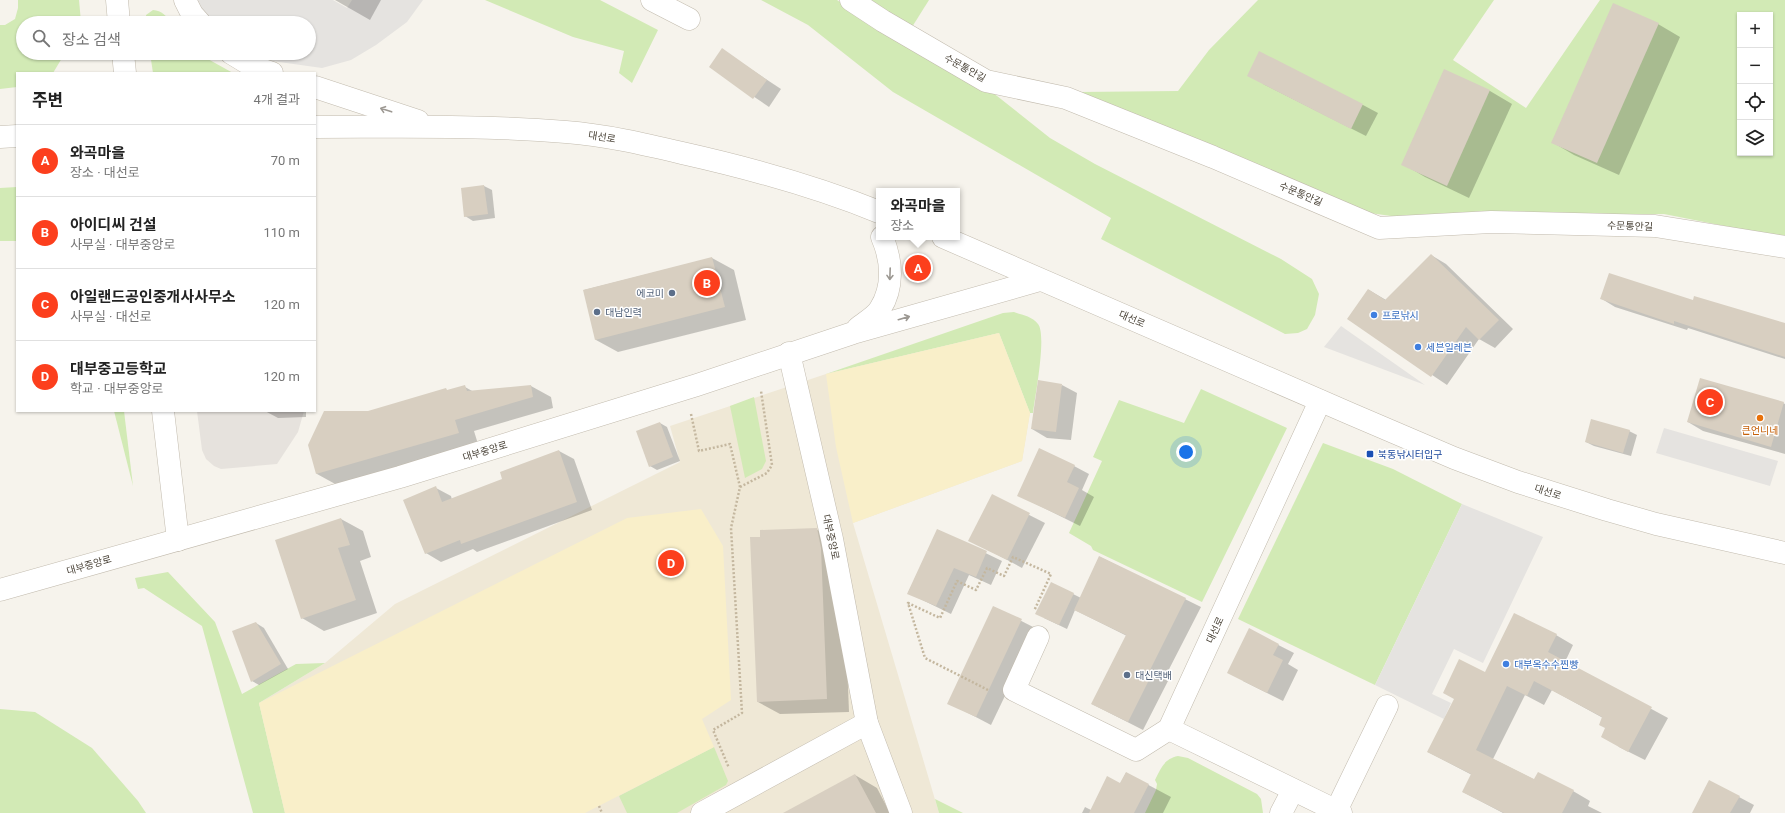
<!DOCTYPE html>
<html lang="ko">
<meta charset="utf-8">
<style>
body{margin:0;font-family:Roboto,"Noto Sans KR",sans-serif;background:#f2f2f2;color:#222}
.controls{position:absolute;right:12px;top:12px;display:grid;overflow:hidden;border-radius:0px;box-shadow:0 1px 3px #0004}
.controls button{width:36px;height:36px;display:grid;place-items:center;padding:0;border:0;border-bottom:1px solid #e0e0e0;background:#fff;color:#222;font:20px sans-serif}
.you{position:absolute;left:1186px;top:452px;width:14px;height:14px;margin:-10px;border:3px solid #fff;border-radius:50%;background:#1a73e8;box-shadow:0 0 0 6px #1a73e833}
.badge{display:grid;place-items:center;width:26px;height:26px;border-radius:50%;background:#fc3f1d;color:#fff;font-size:13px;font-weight:700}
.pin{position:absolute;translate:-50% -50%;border:2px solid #fff;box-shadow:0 1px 4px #0006}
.popup{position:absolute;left:876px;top:188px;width:84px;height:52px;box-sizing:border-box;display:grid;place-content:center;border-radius:0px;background:#fff;filter:drop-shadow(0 1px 3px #0005);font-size:13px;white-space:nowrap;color:#767676}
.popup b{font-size:15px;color:#222}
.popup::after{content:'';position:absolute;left:50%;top:100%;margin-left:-8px;border:8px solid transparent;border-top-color:#fff}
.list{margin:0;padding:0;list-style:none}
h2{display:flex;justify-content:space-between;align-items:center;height:52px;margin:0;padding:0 16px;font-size:17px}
h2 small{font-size:13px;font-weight:400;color:#767676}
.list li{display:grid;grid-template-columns:26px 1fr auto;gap:12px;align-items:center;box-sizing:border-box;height:72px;padding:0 16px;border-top:1px solid #e0e0e0}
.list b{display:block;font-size:15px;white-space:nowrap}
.list p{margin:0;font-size:13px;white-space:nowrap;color:#767676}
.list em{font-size:13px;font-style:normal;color:#767676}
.icon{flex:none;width:22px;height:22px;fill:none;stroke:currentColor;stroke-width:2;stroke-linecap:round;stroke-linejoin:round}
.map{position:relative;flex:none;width:1785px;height:813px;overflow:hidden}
.search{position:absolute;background:#fff;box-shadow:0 1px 3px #0004;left:16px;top:16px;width:300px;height:44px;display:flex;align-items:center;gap:10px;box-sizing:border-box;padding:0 14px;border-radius:22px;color:#767676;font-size:15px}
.panel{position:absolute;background:#fff;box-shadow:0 1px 3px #0004;left:16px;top:72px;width:300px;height:340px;border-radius:0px}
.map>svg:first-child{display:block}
.industrial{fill:#e6e2dd}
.education{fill:#efe8d6}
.green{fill:#d2eab5;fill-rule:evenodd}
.sand{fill:#f9efc9}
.parking{fill:#e5e3e0}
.shadow{fill:#0003}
.building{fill:#d8cfc1}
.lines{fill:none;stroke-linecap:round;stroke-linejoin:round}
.minor-casing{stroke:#c2bbae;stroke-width:23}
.path{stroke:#c4b79f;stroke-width:2.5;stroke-dasharray:2 2;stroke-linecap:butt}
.minor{stroke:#fff;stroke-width:22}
.oneway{stroke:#9c9892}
.service-dot{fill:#5c6f8a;stroke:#fff;stroke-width:1.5}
.shop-dot{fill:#3f7fe0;stroke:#fff;stroke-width:1.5}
.food-dot{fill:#e8710a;stroke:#fff;stroke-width:1.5}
.transit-dot{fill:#1a4fb4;stroke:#fff;stroke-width:1.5}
.labels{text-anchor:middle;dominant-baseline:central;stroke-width:3;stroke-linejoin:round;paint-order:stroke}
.street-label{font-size:10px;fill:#4b4439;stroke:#fff}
.service-label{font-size:10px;fill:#4e5e75;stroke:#fff;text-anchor:start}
.shop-label{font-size:10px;fill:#366cbe;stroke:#fff;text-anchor:start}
.food-label{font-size:10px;fill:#c56008;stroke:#fff}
.transit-label{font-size:10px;fill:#164399;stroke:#fff;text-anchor:start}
</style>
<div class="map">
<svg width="1785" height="813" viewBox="0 0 1785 813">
<rect width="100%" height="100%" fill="#f6f3ec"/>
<!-- industrial -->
<path class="industrial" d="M197 411H304L298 432 277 464 221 469 214 466 206 459 202 450Z"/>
<!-- education -->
<path class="education" d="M999 333 1030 413 1022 461 853 523 939 813H285L259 703 325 663 395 604 680 462 670 426 826 374Z"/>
<!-- green -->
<g class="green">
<path d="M18 0H79L81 22 23 23V53H65L53 73H17V87L0 89V25H5L15 19 18 8Z"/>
<path d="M485 0H600L658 30 632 83 619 73 624 51 573 37Z"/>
<path d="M761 0H837L862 17 992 92 1050 138 1095 164 1281 259 1312 279 1319 294 1315 315 1307 329 1298 333 1285 334 1101 239 1111 218 893 92 808 25Z"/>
<path d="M871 0H929L912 27Z"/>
<path d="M1258 0H1494L1453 60 1526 108 1600 0H1785V238L1664 214 1398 217 1370 213 1078 92 1178 91 1209 50ZM1740 15H1770V153H1740Z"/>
<path d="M153 10C162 11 166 15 171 23H147L146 15Z"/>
<path d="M150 53H197L233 73H153Z"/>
<path d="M17 187V241H0V188Z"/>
<path d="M1014 312C1022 315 1032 316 1038 324 1047 335 1035 397 1033 413H1030L999 333 826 374 1003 313Z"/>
<path d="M1201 389 1287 428 1202 602 1093 550 1091 546 1069 533 1102 461 1093 457 1119 400 1184 423Z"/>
<path d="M754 397 766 461 762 469 745 478 730 406Z"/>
<path d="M114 411H124L133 486Z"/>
<path d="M1323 443 1393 469 1462 504 1375 685 1238 619Z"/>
<path d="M168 572 215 622 242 694 296 664 325 663 259 703 285 813H253L202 626 144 588 138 589 135 578Z"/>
<path d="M0 709 35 712 92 748 138 801 146 813H0Z"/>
<path d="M714 747 728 781 726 785 677 813H627L619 796Z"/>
<path d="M1178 756 1188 758 1257 794 1261 799 1263 813H1145L1156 790 1157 784 1155 780C1161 768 1164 759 1178 756Z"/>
<path d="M935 799 963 813H939Z"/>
</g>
<!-- sand -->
<g class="sand">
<path d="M999 333 1030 413 1022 461 853 523 836 447 826 374Z"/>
<path d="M701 509 723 546 731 700 702 719 714 747 585 813H285L259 703 627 518Z"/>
</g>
<!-- parking -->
<g class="parking">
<path d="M196 0H333L347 8 352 0H423L407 22 376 45 351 60 322 68 272 61 254 53H309V23H212L201 12Z"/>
<path d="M1341 326 1425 385 1324 347Z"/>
<path d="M1664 428 1778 461 1770 486 1656 453Z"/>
<path d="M1462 504 1543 537 1483 663 1454 649 1432 694 1451 703 1444 719 1375 685Z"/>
</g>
<!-- shadow -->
<g class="shadow">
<path d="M335 0H381L370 20Z"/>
<path d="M1658 24 1680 37 1619 175 1574 155 1552 142Z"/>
<path d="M722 50 781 89 769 107 710 67Z"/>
<path d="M1445 71 1490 91 1512 104 1469 198 1425 177 1403 164Z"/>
<path d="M1263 84 1363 105 1378 113 1366 136Z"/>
<path d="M484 186 492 190 495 218 473 221 465 216Z"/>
<path d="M1431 255 1446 264 1513 329 1495 348 1479 339 1447 385 1349 319 1369 290 1386 300Z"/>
<path d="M712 258 734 270 746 320 618 352 596 340 584 290Z"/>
<path d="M1602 299 1785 325V359L1688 328 1687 330 1615 307Z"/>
<path d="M1062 385 1077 393 1071 440 1047 438 1032 429Z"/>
<path d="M531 386 551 397 553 408 474 431 478 444 337 485 317 474 309 445 448 391 465 387 474 392Z"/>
<path d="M1783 403 1785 404V454L1703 431 1688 422Z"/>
<path d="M265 411H306V417L278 418Z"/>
<path d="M660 423 667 427 680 461 657 470 650 466Z"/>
<path d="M1629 431 1637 435 1631 456 1594 446 1586 442Z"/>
<path d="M559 451 574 459 592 510 477 552 473 549 441 562 426 553 436 488 451 496 452 500 504 480Z"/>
<path d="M1074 466 1089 474 1082 490 1094 497 1080 526 1018 495Z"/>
<path d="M992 496 1045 523 1022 568 970 540Z"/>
<path d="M341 519 363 531 371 557 360 561 377 613 324 631 302 618Z"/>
<path d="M816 529 838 542 843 561 849 712 780 714 758 702Z"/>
<path d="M938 530 1002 561 991 585 969 575 951 614 908 593Z"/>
<path d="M1100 557 1201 607 1164 679 1168 681 1143 730 1092 704 1127 636 1075 610 1067 629 1044 618 1073 594 1081 598Z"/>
<path d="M994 607 1037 629 991 725 949 703Z"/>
<path d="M256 623 264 628 288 669 259 685 252 681Z"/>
<path d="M1249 630 1294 653 1288 664 1298 670 1283 701 1243 681Z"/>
<path d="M1556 635 1573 645 1565 662 1668 718 1645 760 1619 747 1606 728 1603 718 1552 690 1544 705 1525 695 1493 759 1535 780 1573 791 1590 801 1588 806 1602 813H1503L1463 792 1472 775 1428 752 1485 673Z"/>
<path d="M1126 773 1171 797 1163 813H1082L1085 807 1091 810 1120 784Z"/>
<path d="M855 775 877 788 890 813H785Z"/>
<path d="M1739 797 1754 805 1750 813H1693Z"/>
</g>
<!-- building -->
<g class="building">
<path d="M1613 3 1659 23 1597 163 1551 143Z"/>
<path d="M722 48 767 80 753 99 709 67Z"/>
<path d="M1259 51 1363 104 1351 129 1247 76Z"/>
<path d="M1444 69 1490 90 1447 186 1401 165Z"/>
<path d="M484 185 488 214 464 217 461 188Z"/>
<path d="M1431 254 1499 320 1479 340 1466 327 1431 377 1347 319 1368 289 1385 300Z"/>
<path d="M712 257 725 307 595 340 583 290Z"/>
<path d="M1609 273 1693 300 1694 296 1785 323V357L1674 321V324L1600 299Z"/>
<path d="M1700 378 1784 402 1771 447 1687 422Z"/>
<path d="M1038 380 1062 384 1056 432 1031 429Z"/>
<path d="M465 385 467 391 531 385 533 397 455 420 459 433 316 474 308 445 324 411H368L446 388 447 390Z"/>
<path d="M1591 419 1630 430 1623 453 1585 442Z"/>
<path d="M660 422 673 457 649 467 636 431Z"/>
<path d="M1039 448 1075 465 1067 482 1079 488 1065 518 1017 496Z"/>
<path d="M559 450 577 502 461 544 460 540 425 554 403 500 436 486 442 502 502 479 500 472Z"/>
<path d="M992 494 1030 513 1007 560 968 541Z"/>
<path d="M341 518 350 545 338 548 356 600 301 619 275 540Z"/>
<path d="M817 528 821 548 827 699 757 702 750 537H760V530Z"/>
<path d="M937 529 987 551 976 577 954 568 936 606 907 594Z"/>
<path d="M1099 556 1186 598 1150 670 1153 672 1128 722 1091 704 1126 635 1074 610Z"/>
<path d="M1051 582 1074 593 1059 625 1035 614Z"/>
<path d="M993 606 1022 619 976 717 947 704Z"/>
<path d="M1514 613 1557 634 1548 652 1652 707 1628 752 1601 737 1605 728 1599 725 1602 717 1534 681 1527 696 1507 686 1476 750 1534 779 1538 772 1574 790 1562 813H1504L1462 792 1471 774 1427 752 1454 699 1443 693 1459 659 1485 672Z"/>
<path d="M256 622 281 664 251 682 232 631Z"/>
<path d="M1249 628 1279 644 1273 655 1283 660 1267 693 1227 673Z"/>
<path d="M1126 772 1149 784 1134 813H1089L1107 776 1120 783Z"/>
<path d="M855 774 876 813H783Z"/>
<path d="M1709 780 1740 796 1730 813H1692Z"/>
</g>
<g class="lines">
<!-- minor casing -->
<g class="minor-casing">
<g id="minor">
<path d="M117 0 119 23"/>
<path d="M185 0 192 14 200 23"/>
<path d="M652 0 689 19"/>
<path d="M851 0 883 21 986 81 1066 98 1213 157 1379 228 1491 222 1655 226 1785 247"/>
<path d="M123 53 125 73"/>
<path d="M231 53 254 67 272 73"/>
<path d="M315 87 418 121"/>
<path d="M315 127C399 127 482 125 566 132 605 135 644 144 682 153 749 168 815 186 879 212"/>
<path d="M0 137 17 136"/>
<path d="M943 237 1351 414 1454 458 1518 482 1607 510 1656 524 1785 553"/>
<path d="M858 328C865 322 875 317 880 309 894 287 892 260 882 237"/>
<path d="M789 353 832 539 867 723 901 813"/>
<path d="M163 411 178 540"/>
<path d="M0 590 400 477 697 385 853 333 1040 280"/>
<path d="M1038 637 1014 690 1136 750 1169 729 1320 401"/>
<path d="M1169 729 1341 813"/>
<path d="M1336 811 1387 706"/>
<path d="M702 813 867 723"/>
<path d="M1281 813 1293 790"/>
</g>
</g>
<!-- path -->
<g class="path">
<path d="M691 414 699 451 730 444 740 487 731 528 742 713 713 730 729 768"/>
<path d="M740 487 767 473 772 465 761 391"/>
<path d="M988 690 925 658 908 603 940 618 957 581 976 590 987 568 1004 576 1013 557 1051 574 1034 611"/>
<path d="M599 806 602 813"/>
</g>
<!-- minor -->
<use href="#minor" class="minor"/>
</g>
<!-- one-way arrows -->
<defs><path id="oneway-shaft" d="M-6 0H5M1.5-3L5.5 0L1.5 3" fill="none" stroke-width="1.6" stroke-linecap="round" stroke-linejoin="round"/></defs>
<g class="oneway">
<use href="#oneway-shaft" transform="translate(386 110) rotate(-162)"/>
<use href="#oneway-shaft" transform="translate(890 274) rotate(92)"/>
<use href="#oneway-shaft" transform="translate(904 318) rotate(-16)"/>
</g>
<!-- markers -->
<g class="service-dot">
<circle cx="672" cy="293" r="4"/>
<circle cx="597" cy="312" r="4"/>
<circle cx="1127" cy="675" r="4"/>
</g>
<g class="shop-dot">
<circle cx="1374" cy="315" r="4"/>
<circle cx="1418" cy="347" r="4"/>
<circle cx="1506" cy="664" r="4"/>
</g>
<circle class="food-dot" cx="1760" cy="418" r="4"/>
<rect class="transit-dot" x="1366" y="450" width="8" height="8" rx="2"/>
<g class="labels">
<!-- street labels -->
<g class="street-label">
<text transform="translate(965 68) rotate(29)">수문통안길</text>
<text transform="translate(602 137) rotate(9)">대선로</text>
<text transform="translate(1301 194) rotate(23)">수문통안길</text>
<text transform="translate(1630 226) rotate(2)">수문통안길</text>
<text transform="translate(1132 319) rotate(23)">대선로</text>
<text transform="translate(485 451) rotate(-17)">대부중앙로</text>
<text transform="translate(1548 492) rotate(18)">대선로</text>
<text transform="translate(831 537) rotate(78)">대부중앙로</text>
<text transform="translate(89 565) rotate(-16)">대부중앙로</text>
<text transform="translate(1215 630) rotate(-65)">대선로</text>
</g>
<!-- service labels -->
<g class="service-label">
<text x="664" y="293" text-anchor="end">에코미</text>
<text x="605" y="312">대남인력</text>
<text x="1135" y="675">대신택배</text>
</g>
<!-- shop labels -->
<g class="shop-label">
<text x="1382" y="315">프로낚시</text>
<text x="1426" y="347">세븐일레븐</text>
<text x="1514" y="664">대부옥수수찐빵</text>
</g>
<!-- food labels -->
<g class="food-label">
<text x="1760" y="430">큰언니네</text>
</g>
<!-- transit labels -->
<g class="transit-label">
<text x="1378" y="454">북동낚시터입구</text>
</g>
</g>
</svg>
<div class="controls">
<button>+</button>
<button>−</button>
<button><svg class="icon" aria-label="locate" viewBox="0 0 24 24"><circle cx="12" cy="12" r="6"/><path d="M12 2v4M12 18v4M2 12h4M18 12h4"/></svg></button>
<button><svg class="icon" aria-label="layers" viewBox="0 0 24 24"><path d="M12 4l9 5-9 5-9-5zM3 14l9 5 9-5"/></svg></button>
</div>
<div class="you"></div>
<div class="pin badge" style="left:918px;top:268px">A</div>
<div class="popup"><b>와곡마을</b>장소</div>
<div class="pin badge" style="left:707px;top:283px">B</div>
<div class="pin badge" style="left:1710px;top:402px">C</div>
<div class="pin badge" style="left:671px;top:563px">D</div>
<div class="search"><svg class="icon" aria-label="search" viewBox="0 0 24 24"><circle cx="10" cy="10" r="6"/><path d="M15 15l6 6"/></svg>장소 검색</div>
<section class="panel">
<h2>주변<small>4개 결과</small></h2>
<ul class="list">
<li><span class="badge">A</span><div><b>와곡마을</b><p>장소 · 대선로</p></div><em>70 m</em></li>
<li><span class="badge">B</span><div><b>아이디씨 건설</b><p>사무실 · 대부중앙로</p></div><em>110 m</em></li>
<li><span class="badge">C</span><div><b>아일랜드공인중개사사무소</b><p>사무실 · 대선로</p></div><em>120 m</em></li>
<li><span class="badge">D</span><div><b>대부중고등학교</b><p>학교 · 대부중앙로</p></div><em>120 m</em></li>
</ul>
</section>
</div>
